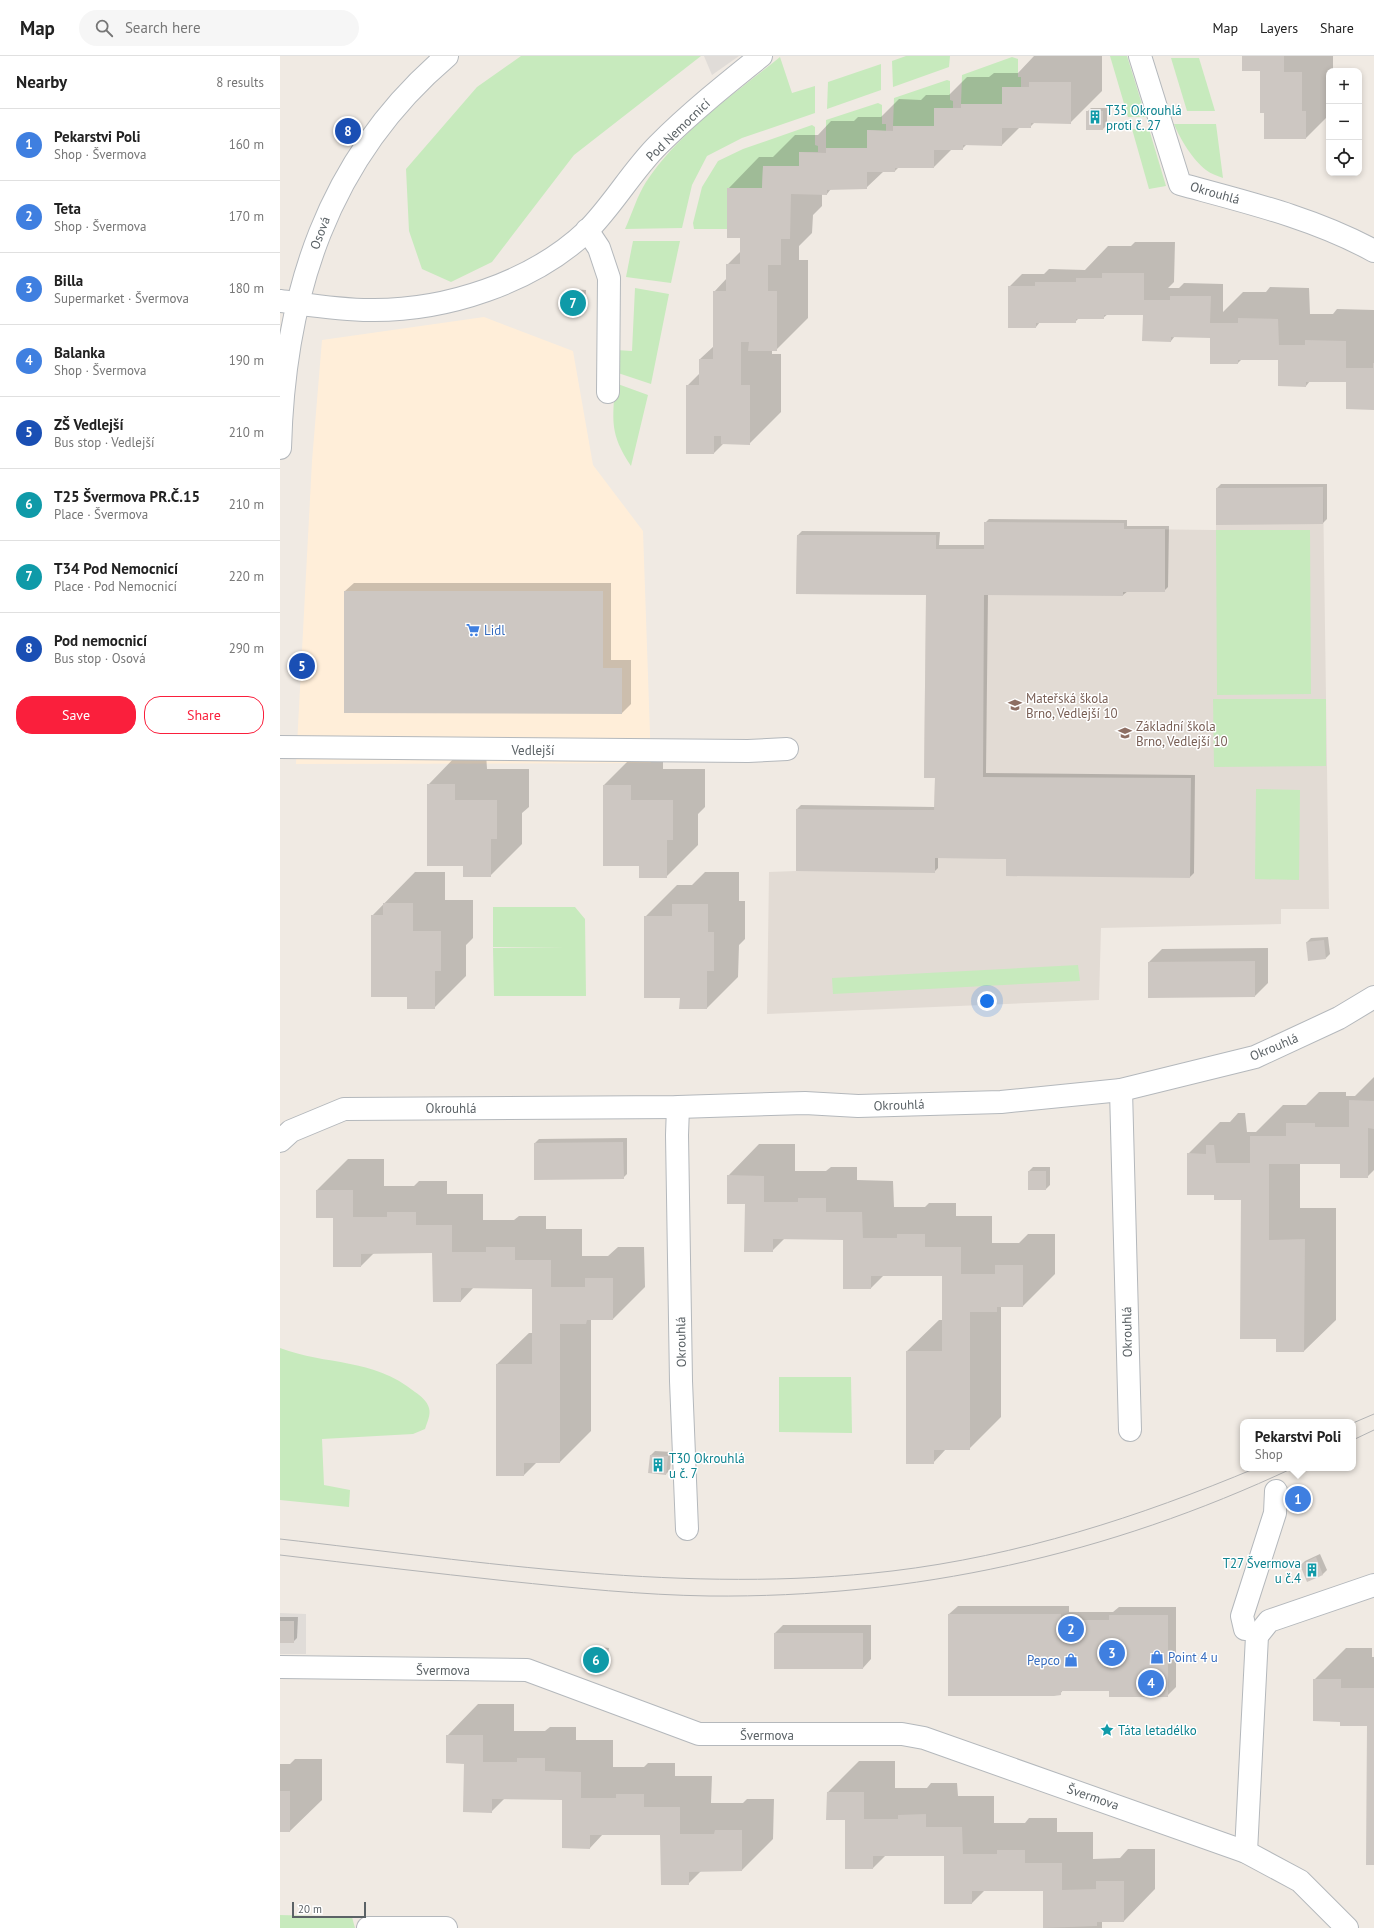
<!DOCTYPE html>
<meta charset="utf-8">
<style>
body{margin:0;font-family:"PT Sans",sans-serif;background:#f6f6f6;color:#222}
.controls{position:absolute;right:12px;top:12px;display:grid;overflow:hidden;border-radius:8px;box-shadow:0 2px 6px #0003}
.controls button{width:36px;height:36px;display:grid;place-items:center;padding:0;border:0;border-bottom:1px solid #e0e0e0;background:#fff;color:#222;font:20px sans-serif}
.scale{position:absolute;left:12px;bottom:10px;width:74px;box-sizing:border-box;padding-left:4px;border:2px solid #5b6266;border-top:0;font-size:11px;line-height:14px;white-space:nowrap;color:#5b6266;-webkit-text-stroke:3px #fff;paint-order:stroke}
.you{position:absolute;left:707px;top:945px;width:14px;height:14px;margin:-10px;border:3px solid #fff;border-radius:50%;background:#1a73e8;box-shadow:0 0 0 6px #1a73e833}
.badge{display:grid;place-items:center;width:26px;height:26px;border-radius:50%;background:#fa1f3c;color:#fff;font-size:13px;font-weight:700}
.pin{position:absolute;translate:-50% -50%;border:2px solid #fff;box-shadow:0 1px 4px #0006}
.popup{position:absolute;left:960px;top:1363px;width:116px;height:52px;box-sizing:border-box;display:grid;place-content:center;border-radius:8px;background:#fff;filter:drop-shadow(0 1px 3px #0005);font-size:13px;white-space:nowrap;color:#767676}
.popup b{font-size:15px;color:#222}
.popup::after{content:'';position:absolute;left:50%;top:100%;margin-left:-8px;border:8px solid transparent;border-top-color:#fff}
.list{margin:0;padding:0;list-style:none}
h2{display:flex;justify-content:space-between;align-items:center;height:52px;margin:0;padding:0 16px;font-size:17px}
h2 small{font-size:13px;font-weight:400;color:#767676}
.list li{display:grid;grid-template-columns:26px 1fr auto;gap:12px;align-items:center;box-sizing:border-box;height:72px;padding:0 16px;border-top:1px solid #e0e0e0}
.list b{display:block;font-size:15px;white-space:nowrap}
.list p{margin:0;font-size:13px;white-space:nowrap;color:#767676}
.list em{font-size:13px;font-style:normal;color:#767676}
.actions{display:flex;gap:8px;padding:12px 16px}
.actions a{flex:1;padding:9px 0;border:1px solid #fa1f3c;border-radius:16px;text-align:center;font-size:14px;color:#fa1f3c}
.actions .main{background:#fa1f3c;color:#fff}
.icon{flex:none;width:22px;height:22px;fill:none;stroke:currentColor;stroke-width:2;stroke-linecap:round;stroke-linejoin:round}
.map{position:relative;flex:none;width:1094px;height:1872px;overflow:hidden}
header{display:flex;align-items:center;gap:24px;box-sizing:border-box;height:56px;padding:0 20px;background:#fff;border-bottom:1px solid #e0e0e0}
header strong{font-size:19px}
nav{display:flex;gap:22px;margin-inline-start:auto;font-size:14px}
.search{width:280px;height:36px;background:#f6f6f6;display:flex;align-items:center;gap:10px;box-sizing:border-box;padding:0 14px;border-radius:22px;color:#767676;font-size:15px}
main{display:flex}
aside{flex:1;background:#fff}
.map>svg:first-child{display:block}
.commercial{fill:#ffeed9}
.industrial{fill:#e0dcd8}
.education{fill:#e2dbd4}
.green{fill:#c7eabd}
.shadow{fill:#0003}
.building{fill:#cdc7c2}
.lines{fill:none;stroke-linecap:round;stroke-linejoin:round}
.minor-casing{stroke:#b4b8bc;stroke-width:24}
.minor{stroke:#fff;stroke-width:22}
.tram{stroke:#b3b4b5;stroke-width:1}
.labels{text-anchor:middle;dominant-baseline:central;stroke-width:3;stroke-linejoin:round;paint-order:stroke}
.culture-label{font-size:13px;fill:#0d838f;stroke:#fff;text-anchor:start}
.street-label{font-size:13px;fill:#5b6266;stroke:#fff}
.shop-label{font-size:13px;fill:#366cbe;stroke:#fff;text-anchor:start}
.education-label{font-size:13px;fill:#785e54;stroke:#fff;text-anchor:start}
</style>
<header>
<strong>Map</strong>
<div class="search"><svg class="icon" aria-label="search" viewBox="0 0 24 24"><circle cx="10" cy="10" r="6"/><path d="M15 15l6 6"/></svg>Search here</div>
<nav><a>Map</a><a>Layers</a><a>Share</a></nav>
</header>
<main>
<aside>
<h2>Nearby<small>8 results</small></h2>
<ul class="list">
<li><span class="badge" style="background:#3f7fe0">1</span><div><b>Pekarstvi Poli</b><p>Shop · Švermova</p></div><em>160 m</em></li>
<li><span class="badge" style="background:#3f7fe0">2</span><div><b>Teta</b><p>Shop · Švermova</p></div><em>170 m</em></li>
<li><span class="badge" style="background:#3f7fe0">3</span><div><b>Billa</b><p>Supermarket · Švermova</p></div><em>180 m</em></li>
<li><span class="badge" style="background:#3f7fe0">4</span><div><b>Balanka</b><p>Shop · Švermova</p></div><em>190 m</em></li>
<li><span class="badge" style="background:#1a4fb4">5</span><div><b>ZŠ Vedlejší</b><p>Bus stop · Vedlejší</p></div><em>210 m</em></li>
<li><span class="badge" style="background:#0f9aa8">6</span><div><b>T25 Švermova PR.Č.15</b><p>Place · Švermova</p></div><em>210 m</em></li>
<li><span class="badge" style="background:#0f9aa8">7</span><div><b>T34 Pod Nemocnicí</b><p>Place · Pod Nemocnicí</p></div><em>220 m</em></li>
<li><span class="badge" style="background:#1a4fb4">8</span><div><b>Pod nemocnicí</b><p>Bus stop · Osová</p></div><em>290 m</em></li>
</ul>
<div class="actions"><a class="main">Save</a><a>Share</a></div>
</aside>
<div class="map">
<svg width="1094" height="1872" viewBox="0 0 1094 1872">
<rect width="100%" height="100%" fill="#f0eae3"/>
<!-- commercial -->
<path class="commercial" d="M204 261 293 295 313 409 363 475 371 707 16 708 32 405 42 284Z"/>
<!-- industrial -->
<g class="industrial">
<path d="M424 0H459L432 19Z"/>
<path d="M0 1557 26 1558V1598H0Z"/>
</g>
<!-- education -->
<path class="education" d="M1043 431 1049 853H1001V868L821 872 819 944 487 958 489 816 516 815V753L654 754 655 722H644L646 539 516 538 517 479H656V493H704L844 473 936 474V432Z"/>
<!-- green -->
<g class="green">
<path d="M241 0H421L294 99 212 206 171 226 142 213 129 175 126 113 197 31Z"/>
<path d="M626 0H670L669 11 613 31 612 5Z"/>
<path d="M830 0H847L866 61H848Z"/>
<path d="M500 1 512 37 535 30V57L462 82 427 100 412 129 402 172 345 173C352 158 357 140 366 126 400 75 453 39 500 1Z"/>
<path d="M732 1 738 3V21H741V31H722V48H681L682 19Z"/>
<path d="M891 2H919L935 55H907Z"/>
<path d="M601 8V34L547 53 548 26Z"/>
<path d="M667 24 670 25V44L673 45V52L654 70H613L614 42Z"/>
<path d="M598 47 602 49V68H606V75L587 74V92H546V64Z"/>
<path d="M894 68H936L943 122C938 120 931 118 926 114 913 104 900 83 894 68Z"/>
<path d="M532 69 535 71V89L538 90V96H519V110H483L482 132H447V173H414L413 167 422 131 438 105 463 93Z"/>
<path d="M852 73H869L886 130 869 133Z"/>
<path d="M353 185H400L391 227 346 221Z"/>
<path d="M355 232 389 238 371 328 335 316 336 294 352 295Z"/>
<path d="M335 327 368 339 351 410C329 377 333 365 335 327Z"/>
<path d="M936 474H1030L1031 638 937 639Z"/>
<path d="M933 643H1046V710L934 711Z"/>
<path d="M976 733 1020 734 1019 824 975 823Z"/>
<path d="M213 851H295L305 863 306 940H214L213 892H285L213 891Z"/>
<path d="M798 909 800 925 553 938 552 922Z"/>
<path d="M0 1292C47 1310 92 1301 135 1336 141 1340 147 1345 149 1352 151 1359 147 1366 145 1373L133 1378 42 1383 44 1429 70 1434 69 1451 0 1444Z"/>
<path d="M499 1321H571L572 1377 499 1376Z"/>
<path d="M0 1859 72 1861 75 1872H0Z"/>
</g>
<!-- shadow -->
<g class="shadow">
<path d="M754 0H822V35L790 67 755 66 750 71H740L722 89 687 88 682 93H672L654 111H619L615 115H604L586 132 551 133 547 138H542V150L533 159 532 177 519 190V204H528V262L496 294H492V298H501V356L469 388H443L434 397 407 330 420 317V303L434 290V236L447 222V209L461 195V181L448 133 479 101H493L515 79H538L551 65H574L578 61H601L619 43 641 44 646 39H669L687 21H709L714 17H738Z"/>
<path d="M964 0H1053V15H1049V59L1026 82 985 56 981 14Z"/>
<path d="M811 52H827V69L823 73 807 56Z"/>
<path d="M855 186H895L894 226 888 232H899L904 227 943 228V256L963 236H986L990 231 1029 232 1030 258H1053L1057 253 1094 254V352L1067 325H1030L1026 330 999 303H962L958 307 931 281 895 280 891 285 864 256 828 258 823 262H799L795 266H760L756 271 729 231 742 218H764L769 213 805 214 828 190H851Z"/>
<path d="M290 233 306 234 305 251 301 255 286 237Z"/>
<path d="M941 428H1047V463L1043 467 937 468V432Z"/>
<path d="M709 463 847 464V470H889L888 531 884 535H848L843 539 708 538 706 717 915 719 914 817 910 821 727 802 658 801V812L654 816 517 753 521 749 655 751 656 721 647 538 518 479 522 475 660 476 659 489H705V467Z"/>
<path d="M74 527H331V604H351V648L342 657 65 535Z"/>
<path d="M179 697H206L207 713H249V751L242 757V788L210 820 184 809 148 729Z"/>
<path d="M356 697H383V713H425V751L418 758V789L386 821 360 809 324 729Z"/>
<path d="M135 816H165V844H193V882L186 889V920L154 952 128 940 92 860Z"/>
<path d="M425 816H459V845H465V883L459 889 458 921 427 952 365 861 397 829H412Z"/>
<path d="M1048 881 1050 898 1046 902 1027 886 1031 882Z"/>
<path d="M988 892V927L975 940 869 941V906L882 893Z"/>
<path d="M1094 1021V1114L1087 1121 1061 1107H1020V1152H1056V1264L1024 1295H997V1282L962 1143 935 1138 908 1098 940 1066H950L958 1057H965L967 1076H976L1003 1049H1026L1039 1036H1066V1040H1075Z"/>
<path d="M347 1082V1118L343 1122 255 1087 259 1083Z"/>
<path d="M479 1088H515V1115H546L551 1111H577V1124L613 1125 614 1151H645L649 1147H676V1160H712V1187H739L748 1178H775V1218L743 1250H721V1361L689 1393H666L653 1407 627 1295 659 1264H663V1219H604L591 1232 564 1183 505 1182 492 1195 466 1147 448 1120Z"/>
<path d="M68 1103H104V1130H134L139 1125H167V1138H203V1164H234L239 1160H266V1173H302V1200H328L338 1191H364L365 1231 333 1263H311V1375L280 1406H257L244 1419 217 1308 249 1277H253V1232L194 1231 181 1245 153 1196 94 1197 81 1210H54V1161L37 1134Z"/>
<path d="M753 1111H770V1129L766 1133 749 1115Z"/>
<path d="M375 1395 392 1396 390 1414 386 1418 370 1416 371 1399Z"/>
<path d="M1026 1432 1029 1437 1012 1447 1010 1442 1014 1438Z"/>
<path d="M1040 1498 1047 1514 1043 1518 1028 1525 1021 1509 1025 1505Z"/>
<path d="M678 1550H789V1556H833L839 1551H896V1631L887 1640 830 1634H783L780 1638 669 1558Z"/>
<path d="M0 1561H18L17 1582 13 1586H0Z"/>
<path d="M503 1569H591V1603L583 1612 495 1577Z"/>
<path d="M313 1590 329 1592 327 1610 323 1614 309 1594Z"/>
<path d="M1066 1592H1092V1601H1094V1808L1088 1669 1061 1665 1034 1624Z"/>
<path d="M198 1648H234V1675H265L270 1671H296V1684H333V1711H364L368 1707H395V1720H432L431 1747H463L467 1743H494L493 1783 462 1814H422L408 1828 381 1778H323L310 1792 283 1743 225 1742 211 1756 185 1707 167 1680Z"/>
<path d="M15 1703H42V1744L10 1775H0V1708H10Z"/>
<path d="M579 1705H615V1732H647L651 1727H677L678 1740H714V1767H745L749 1762H777V1776H813V1803L840 1802 848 1793H875V1833L844 1865H822V1872H764V1834H705L692 1847 665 1799H606L593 1812 566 1763 548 1736Z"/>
</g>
<!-- building -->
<g class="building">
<path d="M962 0H1004V16H1022V55H1026V83H984V57H980V15H962Z"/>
<path d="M749 26H791V68L751 67V72H722V90L683 89V94H654V112H615V116H587V133L547 134V139L511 138 510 183H501V209H488V235H497V295H468L469 286H461V329H470V389L441 388V380H434V398H406V329H419V303H433V235H446V208H460V182H447V132H482L483 110H519V96L546 97V92H587V74L613 75V70H654V52H681V48H722V31H749Z"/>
<rect x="806" y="55" width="17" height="19"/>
<path d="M822 217H864V244H890V240H931L930 267H958V262L998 263 999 289H1025V284L1066 285V312H1093V307H1094V354L1066 353V326H1026V331L998 330V304H958V308H930V282L891 281V286L862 285 863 259H824V263H796V267H756V272H728V230H755V226H796V222H822Z"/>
<path d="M285 237H303L302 256H284Z"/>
<path d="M1043 431V468L936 469V432Z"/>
<path d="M704 466 844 467V473H885V536H843V540L704 539 703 721 911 722 910 822 726 820V803H717L655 802V817L516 815V753L654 754 655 722H644L646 539 516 538 517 479H656V493H704Z"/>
<path d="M64 535H323V612H342V658L64 657Z"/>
<path d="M147 728H175V744H217V783H211V821H183V810H147Z"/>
<path d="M323 729H351V744H393V784H387V822H359V810H323Z"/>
<path d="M103 847H133V875H161V915H155V953H127V941H91V859H103Z"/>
<path d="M392 848H428V876H434V915H427V953H399L400 942H364V860H392Z"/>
<path d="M1044 884 1046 903 1028 905 1026 886Z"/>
<path d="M975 905V941L868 942V906Z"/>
<path d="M1069 1044 1094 1045V1073L1088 1072V1122H1060V1108H989V1184L1025 1183 1024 1296H996V1283H960L961 1144H934V1139H907V1097L926 1098V1089H934L936 1107H970V1080H1006V1067H1035V1071H1069Z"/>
<path d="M343 1086 344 1123 254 1124V1087Z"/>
<rect x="748" y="1115" width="18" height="19"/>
<path d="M447 1119 484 1120V1146H518V1142H546V1156H582L583 1182H617V1178H645V1191H681V1218H715V1209H743V1251H717V1256H690V1394H654V1408H626V1295H662V1220H591V1233H563V1184L493 1183V1196H464L465 1148H447Z"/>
<path d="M36 1134H73V1161H107V1156H136V1169H172V1196H206V1191H235V1204H271V1231H305V1222H333V1264H307L306 1268H280V1407H244V1420H216V1308H252V1233L181 1232V1246H153L152 1197 81 1198V1211H53V1162H36Z"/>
<path d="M370 1399 388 1400 386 1419 368 1417Z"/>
<path d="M1022 1435 1025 1442 1012 1448 1009 1442Z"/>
<path d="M1036 1501 1043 1519 1027 1526 1020 1509Z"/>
<path d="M668 1558H781V1564H829V1559H888V1641H829V1635H781V1639L774 1640H668Z"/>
<rect x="0" y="1565" width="14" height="22"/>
<rect x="494" y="1577" width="89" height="36"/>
<path d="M308 1594 325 1596 324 1615 306 1613Z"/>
<path d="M1033 1623H1061V1632H1094V1809H1086L1087 1670H1060V1666L1033 1665Z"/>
<path d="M166 1679H203V1706H237V1702H265V1715L301 1716V1742H336V1738H364V1751H400V1778H434L435 1774H462V1815L409 1816V1829H381L380 1779H310V1793L282 1792V1744L212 1743V1757L183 1756 184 1708 166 1707Z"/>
<rect x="0" y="1735" width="10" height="41"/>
<path d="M547 1736H584V1763H618V1759L646 1758V1771H682L683 1798H717V1794H745V1807H782V1834L816 1833V1825H844V1866H817V1870L763 1872V1835H692V1848H664V1800H593V1813H565V1764H546Z"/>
</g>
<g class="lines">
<!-- minor casing -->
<g class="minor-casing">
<g id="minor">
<path d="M860 0 900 128C966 146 1034 162 1094 195"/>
<path d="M307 174 319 192 329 222 328 336"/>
<path d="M0 245C30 249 60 254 90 254 165 255 252 227 307 175 333 149 352 115 378 89 410 57 446 28 481 0"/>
<path d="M0 392C4 239 47 102 167 0"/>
<path d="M0 691 468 695 507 693"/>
<path d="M841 1034 850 1374"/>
<path d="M398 1051 397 1079 401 1325 407 1473"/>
<path d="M0 1085 11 1075 64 1053 398 1051 525 1047 578 1050 721 1046 841 1034 975 1001 1059 962 1094 941"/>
<path d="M965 1573 962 1560 995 1457 996 1435"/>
<path d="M0 1611 247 1614 419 1678H622L644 1682 966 1796 1020 1825 1067 1872"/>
<path d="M966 1796 977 1580 989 1565 1094 1529"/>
<path d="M88 1872H166"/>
</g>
</g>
<!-- minor -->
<use href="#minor" class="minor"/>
<!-- tram -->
<g class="tram">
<path d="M1073 1367 1094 1358"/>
<path d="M1073 1384 1094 1374"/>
<path d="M0 1483C203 1506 407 1539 612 1515 738 1500 859 1461 976 1412"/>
<path d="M0 1499C76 1508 152 1517 227 1525 295 1532 362 1539 429 1540 634 1542 828 1499 1013 1412"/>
</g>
</g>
<!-- icons -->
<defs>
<g id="building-bare" transform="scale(1.08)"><path d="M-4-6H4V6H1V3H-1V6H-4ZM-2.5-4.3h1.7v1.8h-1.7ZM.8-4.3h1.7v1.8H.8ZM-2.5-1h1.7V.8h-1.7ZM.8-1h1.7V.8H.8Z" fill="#0f9aa8" stroke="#fff" stroke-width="2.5" paint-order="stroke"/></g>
<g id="supermarket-bare" transform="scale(1.08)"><path d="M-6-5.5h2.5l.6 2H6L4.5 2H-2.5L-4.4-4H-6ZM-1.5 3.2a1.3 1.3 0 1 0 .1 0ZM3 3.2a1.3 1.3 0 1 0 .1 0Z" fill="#3f7fe0" stroke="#fff" stroke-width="2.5" paint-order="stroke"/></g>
<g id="school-bare" transform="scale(1.08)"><path d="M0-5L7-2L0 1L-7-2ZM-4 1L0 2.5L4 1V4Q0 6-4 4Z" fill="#8d6e63" stroke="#fff" stroke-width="2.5" paint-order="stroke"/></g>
<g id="shop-bare" transform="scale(1.08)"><path d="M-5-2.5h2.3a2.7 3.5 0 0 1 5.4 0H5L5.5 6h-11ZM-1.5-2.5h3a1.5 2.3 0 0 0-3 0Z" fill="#3f7fe0" stroke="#fff" stroke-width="2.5" paint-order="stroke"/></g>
<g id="sight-bare" transform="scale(1.08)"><path d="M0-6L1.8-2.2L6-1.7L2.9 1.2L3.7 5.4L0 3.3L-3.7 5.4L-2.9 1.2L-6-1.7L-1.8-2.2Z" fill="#0f9aa8" stroke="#fff" stroke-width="2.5" paint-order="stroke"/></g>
</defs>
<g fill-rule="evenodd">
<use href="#building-bare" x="815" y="61"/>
<use href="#supermarket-bare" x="193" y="574"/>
<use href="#school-bare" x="735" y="649"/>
<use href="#school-bare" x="845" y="677"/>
<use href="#building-bare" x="378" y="1409"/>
<use href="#building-bare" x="1032" y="1514"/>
<use href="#shop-bare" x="877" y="1601"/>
<use href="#shop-bare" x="791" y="1604"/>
<use href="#sight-bare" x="827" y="1674"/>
</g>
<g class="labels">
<!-- culture labels -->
<g class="culture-label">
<text x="826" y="54">T35 Okrouhlá<tspan x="826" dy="15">proti č. 27</tspan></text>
<text x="389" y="1402">T30 Okrouhlá<tspan x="389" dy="15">u č. 7</tspan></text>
<text x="1021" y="1507" text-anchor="end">T27 Švermova<tspan x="1021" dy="15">u č.4</tspan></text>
<text x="838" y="1674">Táta letadélko</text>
</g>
<!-- street labels -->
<g class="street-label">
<text transform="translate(398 74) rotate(-44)">Pod Nemocnicí</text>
<text transform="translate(935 137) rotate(16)">Okrouhlá</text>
<text transform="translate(40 177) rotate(-69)">Osová</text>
<text x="253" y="694">Vedlejší</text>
<text transform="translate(994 991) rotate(-23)">Okrouhlá</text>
<text transform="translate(619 1049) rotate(-2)">Okrouhlá</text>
<text x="171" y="1052">Okrouhlá</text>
<text transform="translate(847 1276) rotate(-91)">Okrouhlá</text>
<text transform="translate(401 1286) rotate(-91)">Okrouhlá</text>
<text x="163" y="1614">Švermova</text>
<text x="487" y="1679">Švermova</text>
<text transform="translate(813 1741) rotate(19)">Švermova</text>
</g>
<!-- shop labels -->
<g class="shop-label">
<text x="204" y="574">Lidl</text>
<text x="888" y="1601">Point 4 u</text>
<text x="780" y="1604" text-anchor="end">Pepco</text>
</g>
<!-- education labels -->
<g class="education-label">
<text x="746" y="642">Mateřská škola<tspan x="746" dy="15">Brno, Vedlejší 10</tspan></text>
<text x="856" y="670">Základní škola<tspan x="856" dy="15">Brno, Vedlejší 10</tspan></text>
</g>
</g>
</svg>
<div class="controls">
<button>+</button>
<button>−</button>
<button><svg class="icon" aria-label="locate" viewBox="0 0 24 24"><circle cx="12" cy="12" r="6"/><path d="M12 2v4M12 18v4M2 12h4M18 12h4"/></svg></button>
</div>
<div class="scale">20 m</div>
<div class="you"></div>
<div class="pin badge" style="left:1018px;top:1443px;background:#3f7fe0">1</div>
<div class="popup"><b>Pekarstvi Poli</b>Shop</div>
<div class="pin badge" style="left:791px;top:1573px;background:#3f7fe0">2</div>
<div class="pin badge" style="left:832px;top:1597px;background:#3f7fe0">3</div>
<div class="pin badge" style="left:871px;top:1627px;background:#3f7fe0">4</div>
<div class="pin badge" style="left:22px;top:610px;background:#1a4fb4">5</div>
<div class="pin badge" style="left:316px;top:1604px;background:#0f9aa8">6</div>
<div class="pin badge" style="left:293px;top:247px;background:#0f9aa8">7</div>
<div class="pin badge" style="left:68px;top:75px;background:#1a4fb4">8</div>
</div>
</main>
